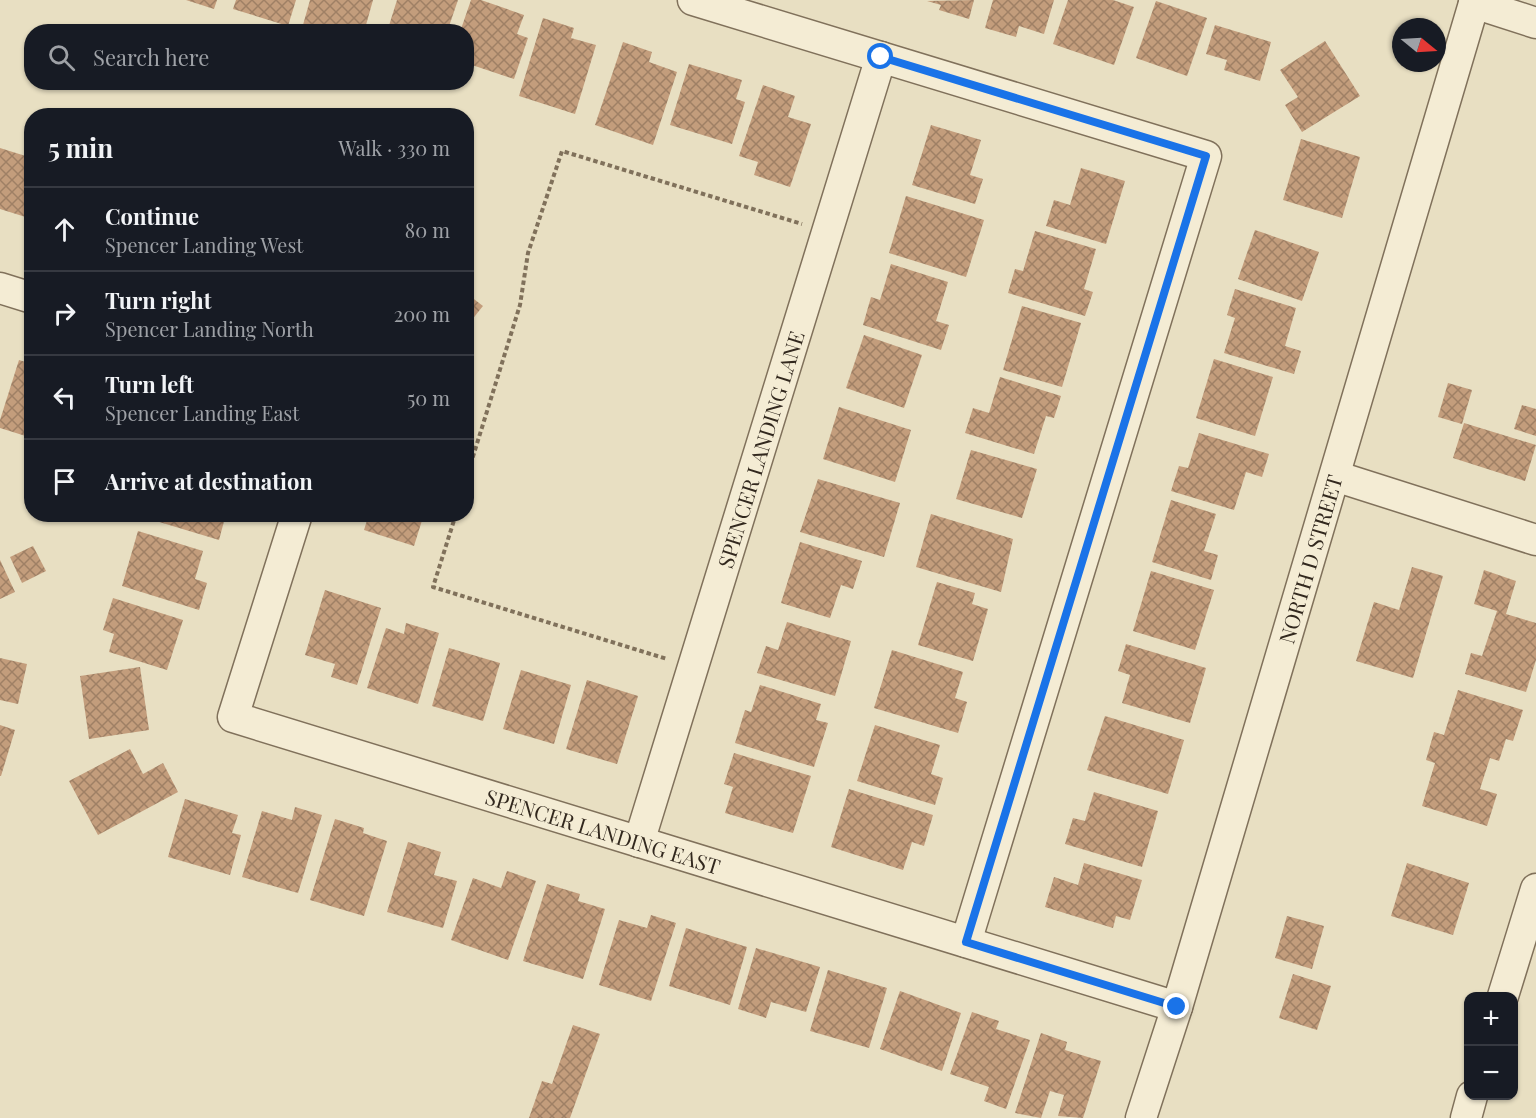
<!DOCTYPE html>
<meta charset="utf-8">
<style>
body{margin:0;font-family:"Playfair Display",serif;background:#242831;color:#f1f3f6}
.controls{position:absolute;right:18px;bottom:18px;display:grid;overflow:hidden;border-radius:12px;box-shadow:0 2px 4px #0004}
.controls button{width:54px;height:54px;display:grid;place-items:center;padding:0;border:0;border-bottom:2px solid #363941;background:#171b24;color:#f1f3f6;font:30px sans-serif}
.compass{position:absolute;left:1392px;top:18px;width:54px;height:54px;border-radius:50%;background:#171b24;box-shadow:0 2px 4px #0004;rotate:108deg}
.stop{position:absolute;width:18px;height:18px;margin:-14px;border:4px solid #1a73e8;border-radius:50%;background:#fff}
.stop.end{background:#1a73e8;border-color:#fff;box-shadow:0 2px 6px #0008}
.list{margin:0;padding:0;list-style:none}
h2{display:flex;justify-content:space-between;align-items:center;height:78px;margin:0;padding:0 24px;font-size:26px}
h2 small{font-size:20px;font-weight:400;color:#9ea1a6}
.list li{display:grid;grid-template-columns:39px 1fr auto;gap:18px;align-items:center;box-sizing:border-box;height:84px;padding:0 24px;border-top:2px solid #363941}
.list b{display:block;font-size:22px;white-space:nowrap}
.list p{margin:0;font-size:20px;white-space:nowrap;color:#9ea1a6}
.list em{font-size:20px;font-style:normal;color:#9ea1a6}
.icon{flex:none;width:33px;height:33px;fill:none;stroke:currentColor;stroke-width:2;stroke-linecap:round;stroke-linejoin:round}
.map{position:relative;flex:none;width:1536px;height:1118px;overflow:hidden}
.search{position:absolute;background:#171b24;box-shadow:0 2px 4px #0004;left:24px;top:24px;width:450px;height:66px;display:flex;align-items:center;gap:15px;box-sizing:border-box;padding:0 21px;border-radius:24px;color:#9ea1a6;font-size:22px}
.panel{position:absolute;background:#171b24;box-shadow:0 2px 4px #0004;left:24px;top:108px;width:450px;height:414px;border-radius:24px}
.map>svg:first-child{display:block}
.building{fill:url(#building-cross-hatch)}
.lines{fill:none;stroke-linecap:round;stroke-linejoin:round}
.minor-casing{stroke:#80715b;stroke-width:33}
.path{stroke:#80715b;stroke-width:4;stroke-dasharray:4.5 3;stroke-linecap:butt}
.minor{stroke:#f4ecd4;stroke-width:30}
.route{stroke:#1a73e8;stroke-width:8}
.labels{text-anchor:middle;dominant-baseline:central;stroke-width:4.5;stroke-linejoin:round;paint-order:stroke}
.street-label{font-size:21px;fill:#32281e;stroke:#f1e9d1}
</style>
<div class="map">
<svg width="1536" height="1118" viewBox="0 0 1536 1118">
<defs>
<pattern id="building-cross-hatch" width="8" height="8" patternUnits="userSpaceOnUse" patternTransform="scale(1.5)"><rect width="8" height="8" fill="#c39d7c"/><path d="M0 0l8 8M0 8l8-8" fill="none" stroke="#9f8065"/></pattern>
</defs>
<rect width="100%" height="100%" fill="#e8dfc2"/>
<!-- building -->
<g class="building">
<path d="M186 0H217L214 9Z"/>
<path d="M236 0H296L288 26 233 9Z"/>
<path d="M310 0H373L364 32H301Z"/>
<path d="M397 0H458L447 32H387Z"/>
<path d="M471 0H481L524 15 517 34 528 38 514 79 466 63V32H460Z"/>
<path d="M974 0 969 19 939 10 941 5 927 1Z"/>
<path d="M993 0H1054L1044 34 1019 26 1016 37 985 28Z"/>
<path d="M1068 0H1113L1134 7 1114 65 1053 44Z"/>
<path d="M1156 1 1207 18 1187 76 1136 58Z"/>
<path d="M543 18 574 28 571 38 596 45 575 114 519 96Z"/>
<path d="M1215 25 1271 42 1260 81 1224 70 1227 60 1206 54Z"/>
<path d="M1325 41 1360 96 1302 132 1285 105 1298 97 1280 70Z"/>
<path d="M623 42 652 52 649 62 677 72 653 145 595 125Z"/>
<path d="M689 64 742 80 736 99 745 102 732 144 670 125Z"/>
<path d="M763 85 795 96 788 117 811 124 790 187 754 175 758 162 739 156Z"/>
<path d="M931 125 981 140 970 175 983 179 975 204 912 185Z"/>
<path d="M1301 139 1360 157 1342 218 1283 200Z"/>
<path d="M0 148 32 158V219L0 209Z"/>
<path d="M1081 168 1125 181 1106 244 1046 226 1054 200 1070 205Z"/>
<path d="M906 196 984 220 966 277 889 253Z"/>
<path d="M1255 230 1319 252 1302 301 1238 279Z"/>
<path d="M1035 231 1096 249 1084 289 1093 292 1085 316 1008 293 1015 269 1023 271Z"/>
<path d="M891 264 948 282 936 321 949 325 941 350 863 325 871 297 880 300Z"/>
<path d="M1235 289 1296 308 1285 346 1301 351 1294 374 1224 353 1235 318 1227 315Z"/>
<path d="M466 293 483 306 466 327Z"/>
<path d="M1022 306 1081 323 1062 387 1003 370Z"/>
<path d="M864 335 922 355 904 408 846 388Z"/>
<path d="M1214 359 1273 377 1255 436 1196 418Z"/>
<path d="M19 360 32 364V438L0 428V420Z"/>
<path d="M1000 377 1061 396 1054 418 1046 416 1034 454 965 433 973 408 989 413Z"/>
<path d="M1448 383 1472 390 1462 424 1438 417Z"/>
<path d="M1522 405 1536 409V436L1514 429Z"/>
<path d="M839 407 911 430 895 482 823 459Z"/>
<path d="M1464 423 1536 445 1525 481 1453 458Z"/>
<path d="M1199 433 1269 454 1262 477 1246 472 1234 510 1171 491 1179 466 1188 468Z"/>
<path d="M971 450 1037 469 1022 518 956 499Z"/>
<path d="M818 479 900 503 884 557 800 532Z"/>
<path d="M1171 500 1216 514 1204 551 1218 555 1211 580 1152 562Z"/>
<path d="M147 514H226L219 540 146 518Z"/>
<path d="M369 514H424L414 546 364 530Z"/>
<path d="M931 514 1013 539 1001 592 916 567Z"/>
<path d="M138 531 203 551 195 579 207 583 199 610 122 586Z"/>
<path d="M800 542 862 561 853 589 841 585 830 618 781 603Z"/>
<path d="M33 546 46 571 22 583 10 557Z"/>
<path d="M0 560 15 592 0 599Z"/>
<path d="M1412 567 1443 576 1413 678 1356 661 1374 602 1399 610Z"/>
<path d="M1484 570 1516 581 1506 614 1536 623V660L1526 692 1465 674 1471 653 1482 656 1497 611 1474 604Z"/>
<path d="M1151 571 1214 590 1195 650 1133 631Z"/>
<path d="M937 582 975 593 972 604 988 609 973 661 918 645Z"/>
<path d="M325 590 381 608 357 685 331 677 335 664 305 655Z"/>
<path d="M113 598 183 620 167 670 109 652 114 634 103 630Z"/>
<path d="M787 622 851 641 835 696 757 673 766 646 778 650Z"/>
<path d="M406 623 439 633 418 704 367 688 386 628 404 634Z"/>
<path d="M1126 644 1206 668 1190 723 1122 703 1130 675 1118 671Z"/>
<path d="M449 648 500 663 483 721 432 706Z"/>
<path d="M892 650 963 672 955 698 967 702 958 733 874 708Z"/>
<path d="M0 658 27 664 18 704 0 700Z"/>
<path d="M140 667 149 730 89 739 80 676Z"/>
<path d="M521 670 571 685 554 744 503 729Z"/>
<path d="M587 680 638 696 617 764 566 749Z"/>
<path d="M760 685 821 704 816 720 828 723 814 767 735 743 745 710 751 712Z"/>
<path d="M1458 690 1523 710 1513 741 1506 739 1499 761 1490 758 1480 789 1497 794 1487 826 1422 806 1435 763 1426 760 1434 732 1444 735Z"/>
<path d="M1105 716 1184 740 1168 794 1087 770Z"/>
<path d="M0 725 15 730 1 776H0Z"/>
<path d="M875 725 940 745 931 774 943 778 935 805 857 781Z"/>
<path d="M130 749 143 774 163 763 178 792 98 835 69 781Z"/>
<path d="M734 753 811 776 793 833 725 813 733 787 724 784Z"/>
<path d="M849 789 933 815 924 846 912 842 903 870 831 847Z"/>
<path d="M1094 792 1158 811 1142 867 1065 844 1073 818 1085 821Z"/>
<path d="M185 799 238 815 232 833 241 835 230 875 168 857Z"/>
<path d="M295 807 322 815 298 893 242 877 262 811 292 820Z"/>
<path d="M335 819 364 828 363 833 387 841 364 916 310 900Z"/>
<path d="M408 842 441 852 434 875 457 881 443 928 387 912Z"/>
<path d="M1084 863 1142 880 1130 920 1116 916 1113 928 1045 907 1054 877 1078 885Z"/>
<path d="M1407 863 1469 883 1453 935 1391 916Z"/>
<path d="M507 871 536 881 508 960 451 940 473 878 501 888Z"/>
<path d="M547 884 580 894 578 901 605 909 583 979 523 961Z"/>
<path d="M651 915 676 923 651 1001 599 985 619 920 647 928Z"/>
<path d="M1287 916 1324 926 1312 969 1275 958Z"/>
<path d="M686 928 747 947 730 1005 669 986Z"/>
<path d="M756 948 820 967 806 1012 771 1002 766 1018 738 1009Z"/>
<path d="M828 970 887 988 869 1048 810 1031Z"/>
<path d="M1293 974 1331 986 1317 1030 1279 1018Z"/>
<path d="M900 991 961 1013 942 1071 880 1049Z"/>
<path d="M972 1012 999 1021 996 1029 1030 1040 1006 1109 984 1101 989 1087 950 1074Z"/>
<path d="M573 1025 600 1034 570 1118H529L542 1081 552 1084Z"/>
<path d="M1041 1033 1067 1042 1065 1050 1101 1061 1083 1118 1058 1116 1064 1095 1050 1091 1041 1118 1015 1113Z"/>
</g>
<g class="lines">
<!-- minor casing -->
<g class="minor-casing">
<g id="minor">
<path d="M693 0 1206 156 966 942"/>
<path d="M1474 3 1536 23"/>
<path d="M0 288 32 298"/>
<path d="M1335 476 1536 540"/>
<path id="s1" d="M297 514 233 717 1177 1007"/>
<path id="s2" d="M639 842 881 57"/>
<path d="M1503 996 1536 889"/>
<path id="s3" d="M1141 1118 1177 1007 1475 0"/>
<path d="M1466 1118 1472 1096"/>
</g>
</g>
<!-- path -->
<g class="path">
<path d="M466 479 520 305 528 253 562 151 802 224"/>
<path d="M456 514 433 587 667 659"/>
</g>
<!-- minor -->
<use href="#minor" class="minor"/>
</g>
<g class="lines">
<!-- route -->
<path class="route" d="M881 57 1206 156 966 942 1177 1007"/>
</g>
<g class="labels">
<!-- street labels -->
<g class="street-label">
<text stroke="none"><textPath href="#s2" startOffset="411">SPENCER LANDING LANE</textPath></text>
<text stroke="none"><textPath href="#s3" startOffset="584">NORTH D STREET</textPath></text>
<text stroke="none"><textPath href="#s1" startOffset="600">SPENCER LANDING EAST</textPath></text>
</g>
</g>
</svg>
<div class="controls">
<button>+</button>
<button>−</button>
</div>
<svg class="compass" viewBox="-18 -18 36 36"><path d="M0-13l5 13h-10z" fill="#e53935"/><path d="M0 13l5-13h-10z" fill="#9ea1a6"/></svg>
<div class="stop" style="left:881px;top:57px"></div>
<div class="stop end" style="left:1177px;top:1007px"></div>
<div class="search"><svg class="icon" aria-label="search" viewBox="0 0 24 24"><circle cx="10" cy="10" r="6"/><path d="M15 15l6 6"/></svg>Search here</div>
<section class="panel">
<h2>5 min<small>Walk · 330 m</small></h2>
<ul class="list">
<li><svg class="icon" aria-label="ahead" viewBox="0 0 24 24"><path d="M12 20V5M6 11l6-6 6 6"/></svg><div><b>Continue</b><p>Spencer Landing West</p></div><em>80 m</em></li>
<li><svg class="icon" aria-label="right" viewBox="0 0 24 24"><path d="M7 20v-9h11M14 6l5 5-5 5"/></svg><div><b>Turn right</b><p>Spencer Landing North</p></div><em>200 m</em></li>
<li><svg class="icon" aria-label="left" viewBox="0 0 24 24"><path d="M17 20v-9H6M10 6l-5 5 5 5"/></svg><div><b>Turn left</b><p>Spencer Landing East</p></div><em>50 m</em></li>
<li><svg class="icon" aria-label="arrive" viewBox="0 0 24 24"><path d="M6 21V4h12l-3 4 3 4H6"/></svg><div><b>Arrive at destination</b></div></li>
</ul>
</section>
</div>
